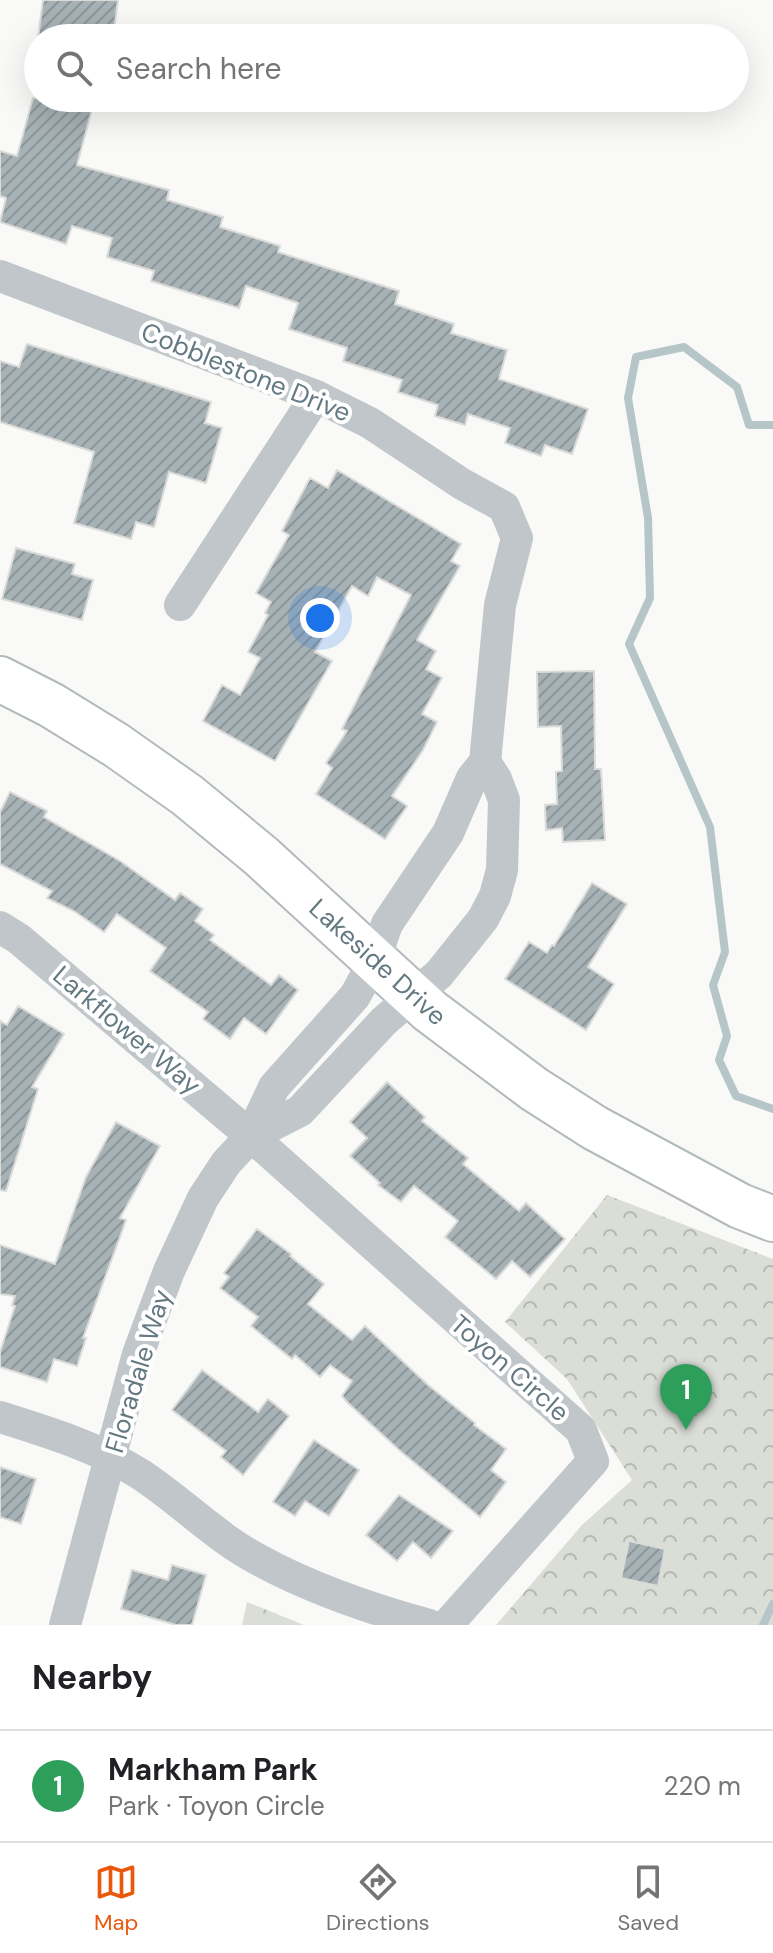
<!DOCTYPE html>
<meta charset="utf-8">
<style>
body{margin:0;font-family:"DM Sans",sans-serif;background:#f2f2f2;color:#202124}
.you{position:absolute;left:320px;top:618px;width:28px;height:28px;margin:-20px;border:6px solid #fff;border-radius:50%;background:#1a73e8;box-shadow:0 0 0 12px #1a73e833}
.badge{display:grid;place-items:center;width:52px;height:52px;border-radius:50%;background:#ea580c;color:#fff;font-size:26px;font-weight:700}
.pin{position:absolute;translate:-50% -66px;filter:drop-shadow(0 2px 4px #0008)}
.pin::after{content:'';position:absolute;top:42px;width:28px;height:24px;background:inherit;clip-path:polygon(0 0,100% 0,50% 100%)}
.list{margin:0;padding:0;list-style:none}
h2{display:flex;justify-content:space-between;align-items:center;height:104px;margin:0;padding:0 32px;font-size:34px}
h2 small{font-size:26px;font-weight:400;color:#757577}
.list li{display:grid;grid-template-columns:52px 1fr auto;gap:24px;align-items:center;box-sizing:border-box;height:112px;padding:0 32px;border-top:2px solid #e0e0e0}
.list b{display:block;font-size:30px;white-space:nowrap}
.list p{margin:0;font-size:26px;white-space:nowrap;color:#757577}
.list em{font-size:26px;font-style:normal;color:#757577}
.icon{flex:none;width:44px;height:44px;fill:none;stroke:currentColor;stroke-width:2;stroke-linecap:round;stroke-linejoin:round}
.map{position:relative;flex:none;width:773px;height:1625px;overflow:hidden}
.search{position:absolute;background:#fff;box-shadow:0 8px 32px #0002;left:24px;right:24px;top:24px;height:88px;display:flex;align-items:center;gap:20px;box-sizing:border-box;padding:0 28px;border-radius:44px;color:#757577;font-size:30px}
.sheet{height:216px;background:#fff}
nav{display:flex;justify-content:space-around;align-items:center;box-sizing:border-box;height:112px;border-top:2px solid #e0e0e0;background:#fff;font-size:22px;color:#757577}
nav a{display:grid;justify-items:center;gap:4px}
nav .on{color:#ea580c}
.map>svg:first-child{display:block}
.forest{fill:url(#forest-crowns)}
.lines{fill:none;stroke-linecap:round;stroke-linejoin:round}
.stream{stroke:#b6c6c8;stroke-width:8}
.building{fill:url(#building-hatch);stroke:#dbdbd9;stroke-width:2}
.secondary-casing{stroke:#b2babe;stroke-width:48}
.street{stroke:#c0c6c9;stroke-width:32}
.secondary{stroke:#fff;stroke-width:44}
.labels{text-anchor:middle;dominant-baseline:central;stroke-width:8;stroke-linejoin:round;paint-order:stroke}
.street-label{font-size:26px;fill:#647982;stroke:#fff}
</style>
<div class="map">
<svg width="773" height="1625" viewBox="0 0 773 1625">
<defs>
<pattern id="forest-crowns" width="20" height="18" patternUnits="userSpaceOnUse" patternTransform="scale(2)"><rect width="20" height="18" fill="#daded6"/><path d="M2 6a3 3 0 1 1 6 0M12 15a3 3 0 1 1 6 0" fill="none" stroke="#b4b9b3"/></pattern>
<pattern id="building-hatch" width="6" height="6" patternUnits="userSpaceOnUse" patternTransform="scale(2)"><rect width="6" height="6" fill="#a7b2b6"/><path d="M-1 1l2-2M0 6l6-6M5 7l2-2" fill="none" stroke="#8c9699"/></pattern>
</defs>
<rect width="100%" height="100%" fill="#f9f9f7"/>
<!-- forest -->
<g class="forest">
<path d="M607 1195 773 1259V1625H496L582 1525 632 1480 567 1379 505 1322Z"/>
<path d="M247 1602 304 1625H242Z"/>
</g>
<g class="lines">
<!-- stream -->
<g class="stream">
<path d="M773 425H749L737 387 684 347 636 357 628 398 648 518 650 598 629 644 710 827 725 952 713 985 727 1036 719 1060 736 1096 773 1109"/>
<path d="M763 1625 773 1604"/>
</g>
</g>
<!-- building -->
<g class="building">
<path d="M43 0H118L113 38H38Z"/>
<path d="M33 98H95L77 165 169 190 167 200 223 217 220 227 280 246 278 252 399 291 395 304 454 324 451 333 507 350 499 379 588 409 572 454 545 445 541 456 505 443 510 428 468 414 465 425 435 416 438 405 398 392 402 380 343 361 347 348 289 329 298 303 246 286 239 308 151 281 154 271 107 257 112 238 72 226 66 244 0 222 6 198 0 196V151L17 156Z"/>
<path d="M27 344 211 402 205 423 222 428 206 483 169 472 154 527 136 522 131 539 74 523 94 452 0 422V361L19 367Z"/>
<path d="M337 470 461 544 451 561 460 566 417 640 436 651 426 669 442 678 422 714 437 722 423 750 392 796 407 806 385 839 316 794 332 768 326 763 347 731 342 729 411 595 377 577 368 596 352 586 315 652 332 661 275 761 203 721 222 685 240 695 260 658 248 652 268 615 265 613 271 602 256 593 289 535 282 531 310 478 328 488Z"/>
<path d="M16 548 75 564 72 574 93 580 82 620 2 599Z"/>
<path d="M594 671 595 769H601L605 840 563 842 562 828 546 830 545 805 557 804 556 772 562 771 561 726 538 727 537 672Z"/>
<path d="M10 792 47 811 44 817 120 861 175 900 180 893 203 909 195 921 214 935 210 940 271 985 279 975 298 990 266 1034 244 1018 230 1039 203 1019 208 1012 150 971 166 948 117 914 104 932 74 911 47 898 52 891 0 864V812Z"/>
<path d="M592 883 627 904 588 967 614 984 586 1030 505 979 529 942 547 953 552 945 554 946Z"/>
<path d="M18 1006 64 1034 32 1087 38 1089 6 1191 0 1190V1021L7 1025Z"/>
<path d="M387 1082 425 1117 422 1121 468 1158 463 1164 519 1211 526 1203 565 1239 530 1277 512 1261 496 1279 445 1237 458 1221 414 1186 401 1202 378 1185 380 1183 350 1156 367 1138 350 1122Z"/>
<path d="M116 1122 160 1146 120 1218 126 1220 83 1338H86L77 1366 54 1359 47 1382 0 1367V1352L15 1306 12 1305 15 1296 0 1294V1245L55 1264 86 1177Z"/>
<path d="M257 1229 291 1254 290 1256 324 1284 308 1304 352 1340 365 1326 428 1385 475 1423 474 1425 506 1449 491 1470 506 1482 480 1517 398 1449 347 1402 342 1396 352 1381 330 1365 320 1377 295 1355 292 1359 251 1326 258 1317 220 1288 229 1277 224 1273Z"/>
<path d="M202 1370 258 1412 268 1399 289 1416 243 1475 221 1457 226 1451 172 1410Z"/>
<path d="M314 1440 359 1470 329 1516 305 1501 295 1516 273 1502Z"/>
<path d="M0 1467 36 1479 21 1524 0 1517Z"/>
<path d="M399 1495 453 1531 431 1558 413 1542 397 1561 366 1535Z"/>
<path d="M629 1541 665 1549 658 1586 621 1578Z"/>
<path d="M172 1565 206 1575 192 1625H176L121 1609 132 1570 168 1580Z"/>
</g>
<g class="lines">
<!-- secondary casing -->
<g class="secondary-casing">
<path id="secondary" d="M0 679 51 705 116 745 187 795 261 856 430 1011 534 1089 595 1128 740 1206 773 1219"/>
</g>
<!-- street -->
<g class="street">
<path d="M0 276 316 396 370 423 462 484 504 507 517 538 500 605 485 762 472 778 448 833 387 924 375 959 355 996 274 1087 251 1136 226 1163 203 1198 169 1271 138 1354 65 1625"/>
<path d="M180 605 316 396"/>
<path d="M0 927 19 939 251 1136 581 1430 593 1461 447 1625"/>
<path d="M251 1136 300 1111 384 1021 439 974 483 919 495 896 502 870 504 800 496 779 485 762"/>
<path d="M0 1417C48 1432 97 1447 140 1474 180 1500 218 1539 259 1560 312 1589 371 1609 429 1625"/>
</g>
<!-- secondary -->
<use href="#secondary" class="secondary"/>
</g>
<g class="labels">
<!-- street labels -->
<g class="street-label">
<text transform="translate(246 372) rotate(22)">Cobblestone Drive</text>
<text transform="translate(378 962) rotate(42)">Lakeside Drive</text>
<text transform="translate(127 1030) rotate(40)">Larkflower Way</text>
<text transform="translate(510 1368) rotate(41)">Toyon Circle</text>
<text transform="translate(138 1371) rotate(-73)">Floradale Way</text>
</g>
</g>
</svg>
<div class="you"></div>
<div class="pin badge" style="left:686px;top:1430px;background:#2e9e5b">1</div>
<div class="search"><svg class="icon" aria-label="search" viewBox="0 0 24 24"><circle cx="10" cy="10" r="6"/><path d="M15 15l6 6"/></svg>Search here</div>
</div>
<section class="sheet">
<h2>Nearby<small></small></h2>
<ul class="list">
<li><span class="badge" style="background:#2e9e5b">1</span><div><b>Markham Park</b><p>Park · Toyon Circle</p></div><em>220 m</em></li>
</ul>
</section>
<nav>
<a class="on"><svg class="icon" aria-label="map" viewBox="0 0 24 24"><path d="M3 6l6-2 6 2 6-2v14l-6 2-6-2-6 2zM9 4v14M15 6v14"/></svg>Map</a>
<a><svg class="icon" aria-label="directions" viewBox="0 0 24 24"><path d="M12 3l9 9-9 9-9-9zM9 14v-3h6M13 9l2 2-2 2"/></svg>Directions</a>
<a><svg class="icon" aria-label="saved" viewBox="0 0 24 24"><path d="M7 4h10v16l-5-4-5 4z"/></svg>Saved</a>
</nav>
